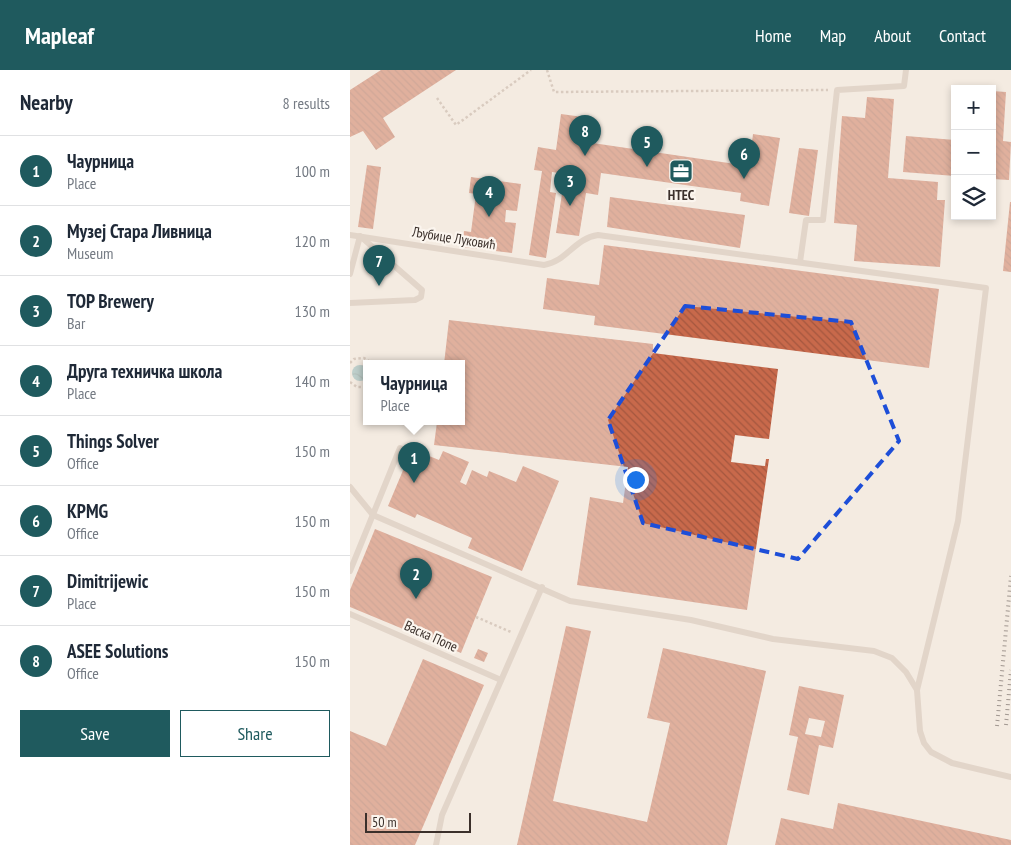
<!DOCTYPE html>
<meta charset="utf-8">
<style>
body{margin:0;font-family:"PT Sans Narrow",sans-serif;background:#f2f2f3;color:#1f2937}
.controls{position:absolute;right:15px;top:15px;display:grid;overflow:hidden;border-radius:0px;box-shadow:0 2px 8px #0003}
.controls button{width:45px;height:45px;display:grid;place-items:center;padding:0;border:0;border-bottom:1px solid #e0e1e3;background:#fff;color:#1f2937;font:25px sans-serif}
.scale{position:absolute;left:15px;bottom:12px;width:106px;box-sizing:border-box;padding-left:5px;border:2px solid #3b302b;border-top:0;font-size:14px;line-height:18px;white-space:nowrap;color:#3b302b;-webkit-text-stroke:4px #fbf5ee;paint-order:stroke}
.you{position:absolute;left:285px;top:409px;width:18px;height:18px;margin:-12px;border:4px solid #fff;border-radius:50%;background:#1a73e8;box-shadow:0 0 0 8px #1a73e833}
.badge{display:grid;place-items:center;width:32px;height:32px;border-radius:50%;background:#1f5a5e;color:#fff;font-size:16px;font-weight:700}
.pin{position:absolute;translate:-50% -41px;filter:drop-shadow(0 1px 2px #0008)}
.pin::after{content:'';position:absolute;top:26px;width:18px;height:15px;background:inherit;clip-path:polygon(0 0,100% 0,50% 100%)}
.popup{position:absolute;left:13px;top:290px;width:102px;height:65px;box-sizing:border-box;display:grid;place-content:center;border-radius:0px;background:#fff;filter:drop-shadow(0 1px 4px #0005);font-size:16px;white-space:nowrap;color:#747a83}
.popup b{font-size:19px;color:#1f2937}
.popup::after{content:'';position:absolute;left:50%;top:100%;margin-left:-10px;border:10px solid transparent;border-top-color:#fff}
.list{margin:0;padding:0;list-style:none}
h2{display:flex;justify-content:space-between;align-items:center;height:65px;margin:0;padding:0 20px;font-size:21px}
h2 small{font-size:16px;font-weight:400;color:#747a83}
.list li{display:grid;grid-template-columns:32px 1fr auto;gap:15px;align-items:center;box-sizing:border-box;height:70px;padding:0 20px;border-top:1px solid #e0e1e3}
.list b{display:block;font-size:19px;white-space:nowrap}
.list p{margin:0;font-size:16px;white-space:nowrap;color:#747a83}
.list em{font-size:16px;font-style:normal;color:#747a83}
.actions{display:flex;gap:10px;padding:15px 20px}
.actions a{flex:1;padding:11px 0;border:1px solid #1f5a5e;border-radius:0px;text-align:center;font-size:18px;color:#1f5a5e}
.actions .main{background:#1f5a5e;color:#fff}
.icon{flex:none;width:28px;height:28px;fill:none;stroke:currentColor;stroke-width:2;stroke-linecap:round;stroke-linejoin:round}
.map{position:relative;flex:none;width:661px;height:775px;overflow:hidden}
header{display:flex;align-items:center;gap:30px;box-sizing:border-box;height:70px;padding:0 25px;background:#1f5a5e;color:#fff}
header strong{font-size:24px}
nav{display:flex;gap:28px;margin-inline-start:auto;font-size:18px}
main{display:flex}
aside{flex:1;background:#fff}
.map>svg:first-child{display:block}
.water{fill:url(#water-waves)}
.building{fill:url(#building-back-hatch);fill-rule:evenodd}
.lines{fill:none;stroke-linecap:round;stroke-linejoin:round}
.path{stroke:#b9a596;stroke-width:2.5;stroke-dasharray:2.5 2.5;stroke-linecap:butt}
.service{stroke:#cdbbac;stroke-width:6}
.rail{stroke:#3b302b;stroke-width:4;stroke-dasharray:1 4;stroke-linecap:butt}
.marked{fill:none;stroke:#1d4ed8;stroke-width:4;stroke-dasharray:10 6;stroke-linejoin:round}
.labels{text-anchor:middle;dominant-baseline:central;stroke-width:4.5;stroke-linejoin:round;paint-order:stroke}
.poi-label{font-size:14px;font-weight:bold;fill:#3b302b;stroke:#fbf5ee}
.street-label{font-size:14px;fill:#3b302b;stroke:#fbf5ee}
</style>
<header>
<strong>Mapleaf</strong>
<nav><a>Home</a><a>Map</a><a>About</a><a>Contact</a></nav>
</header>
<main>
<aside>
<h2>Nearby<small>8 results</small></h2>
<ul class="list">
<li><span class="badge">1</span><div><b>Чаурница</b><p>Place</p></div><em>100 m</em></li>
<li><span class="badge">2</span><div><b>Музеј Стара Ливница</b><p>Museum</p></div><em>120 m</em></li>
<li><span class="badge">3</span><div><b>TOP Brewery</b><p>Bar</p></div><em>130 m</em></li>
<li><span class="badge">4</span><div><b>Друга техничка школа</b><p>Place</p></div><em>140 m</em></li>
<li><span class="badge">5</span><div><b>Things Solver</b><p>Office</p></div><em>150 m</em></li>
<li><span class="badge">6</span><div><b>KPMG</b><p>Office</p></div><em>150 m</em></li>
<li><span class="badge">7</span><div><b>Dimitrijewic</b><p>Place</p></div><em>150 m</em></li>
<li><span class="badge">8</span><div><b>ASEE Solutions</b><p>Office</p></div><em>150 m</em></li>
</ul>
<div class="actions"><a class="main">Save</a><a>Share</a></div>
</aside>
<div class="map">
<svg width="661" height="775" viewBox="0 0 661 775">
<defs>
<pattern id="water-waves" width="16" height="10" patternUnits="userSpaceOnUse" patternTransform="scale(1.25)"><rect width="16" height="10" fill="#7fb0b2"/><path d="M0 5q4-4 8 0t8 0" fill="none" stroke="#699091"/></pattern>
<pattern id="building-back-hatch" width="6" height="6" patternUnits="userSpaceOnUse" patternTransform="scale(1.25)"><rect width="6" height="6" fill="#c8694b"/><path d="M-1 5l2 2M0 0l6 6M5-1l2 2" fill="none" stroke="#a4573f"/></pattern>
</defs>
<rect width="100%" height="100%" fill="#f4ebe1"/>
<!-- water -->
<circle class="water" cx="10" cy="303" r="8"/>
<!-- building -->
<g class="building">
<path d="M31 0H106L33 48 45 67 26 80 13 61 0 67V20Z"/>
<path d="M642 21 656 22 653 71 661 72 659 110 642 109Z"/>
<path d="M517 27 544 29 538 108 588 112 587 130H595L590 197 504 191 507 155 484 153 492 46 515 48Z"/>
<path d="M211 44 233 47 229 71 399 96 403 64 430 68 419 136 390 131 391 123 251 103 248 125 236 123 229 166 206 163 215 104 202 102 200 122 206 123 196 188 179 185 192 101 184 100 188 77 206 80Z"/>
<path d="M556 66 605 70V106L553 102Z"/>
<path d="M449 78 468 80 459 146 439 143Z"/>
<path d="M17 95 31 97 23 159 8 157Z"/>
<path d="M121 107 171 114 167 141 156 140 155 152 166 153 162 183 112 177 114 161 121 162 126 124 119 123Z"/>
<path d="M260 127 395 145 390 178 257 157Z"/>
<path d="M660 132H661V202L653 201Z"/>
<path d="M254 175 589 219 579 298 244 255 245 246 193 239 197 208 249 215Z"/>
<path d="M99 250 303 274V283L428 299 419 369 385 365 381 392 415 396 416 389H419L397 540 227 515 240 427 273 433 278 397 84 375 87 352H112V294H94Z"/>
<path d="M62 379 89 390 93 381 119 392 110 412 116 415 122 400 137 407 139 401 166 412 173 396 209 411 172 501 118 478 122 468 67 444 65 448 38 436Z"/>
<path d="M25 459 142 507 111 583 0 537V520Z"/>
<path d="M216 556 241 561 203 731 297 752 320 653 297 648 313 578 416 601 377 775H167Z"/>
<path d="M128 579 138 583 134 592 124 588Z"/>
<path d="M73 589 134 615 65 775H0V661L36 676Z"/>
<path d="M449 616 494 625 483 678 469 675 459 725 437 720 448 667 439 665ZM459 648 475 651 471 667 455 664Z"/>
<path d="M488 733 661 770V775H425L431 748 483 759Z"/>
</g>
<g class="lines">
<!-- path -->
<g class="path">
<path d="M197 0 204 22 478 20"/>
<path d="M87 28 106 55 181 0"/>
<path d="M0 293 4 289 14 288 24 294"/>
<path d="M0 312 7 317H17"/>
<path d="M126 547 161 562"/>
</g>
<!-- service -->
<g class="service">
<path d="M0 165 194 195C216 192 225 168 248 165L636 218 608 451 567 620"/>
<path d="M450 192 456 150H473L487 20 554 16 556 0"/>
<path d="M0 204 10 166 72 220 71 227 65 230 0 233"/>
<path d="M0 417 23 445 220 531 341 550 423 569 524 581 542 588 556 602 567 620 570 661 574 673 581 682 602 693 661 707"/>
<path d="M0 501 50 378"/>
<path d="M0 544 151 610"/>
<path d="M86 775 92 745 192 517"/>
</g>
<!-- rail -->
<g class="rail">
<path d="M656 655 661 600"/>
<path d="M647 656 661 506"/>
</g>
</g>
<!-- marked area -->
<path d="M0 0H661V775H0ZM335 236 501 252 549 371 448 489 293 453 258 350Z" fill="#f4ebe1" fill-opacity=".55" fill-rule="evenodd"/>
<path class="marked" d="M335 236 501 252 549 371 448 489 293 453 258 350Z"/>
<!-- icons -->
<defs>
<g id="office-square" transform="scale(1.25)"><rect x="-9" y="-9" width="18" height="18" rx="4" fill="#1f5a5e" stroke="#fbf5ee"/><path d="M-6-3h4V-5.5h4V-3h4V5H-6ZM-1-4.5V-3h2v-1.5ZM-6 0V1H6V0Z" fill="#fff"/></g>
</defs>
<g fill-rule="evenodd">
<use href="#office-square" x="331" y="101"/>
</g>
<g class="labels">
<!-- poi labels -->
<g class="poi-label">
<text x="331" y="125">HTEC</text>
</g>
<!-- street labels -->
<g class="street-label">
<text transform="translate(104 168) rotate(9)">Љубице Луковић</text>
<text transform="translate(81 566) rotate(24)">Васка Попе</text>
</g>
</g>
</svg>
<div class="controls">
<button>+</button>
<button>−</button>
<button><svg class="icon" aria-label="layers" viewBox="0 0 24 24"><path d="M12 4l9 5-9 5-9-5zM3 14l9 5 9-5"/></svg></button>
</div>
<div class="scale">50 m</div>
<div class="you"></div>
<div class="pin badge" style="left:64px;top:413px">1</div>
<div class="popup"><b>Чаурница</b>Place</div>
<div class="pin badge" style="left:66px;top:529px">2</div>
<div class="pin badge" style="left:220px;top:136px">3</div>
<div class="pin badge" style="left:139px;top:147px">4</div>
<div class="pin badge" style="left:297px;top:97px">5</div>
<div class="pin badge" style="left:394px;top:109px">6</div>
<div class="pin badge" style="left:29px;top:216px">7</div>
<div class="pin badge" style="left:235px;top:86px">8</div>
</div>
</main>
